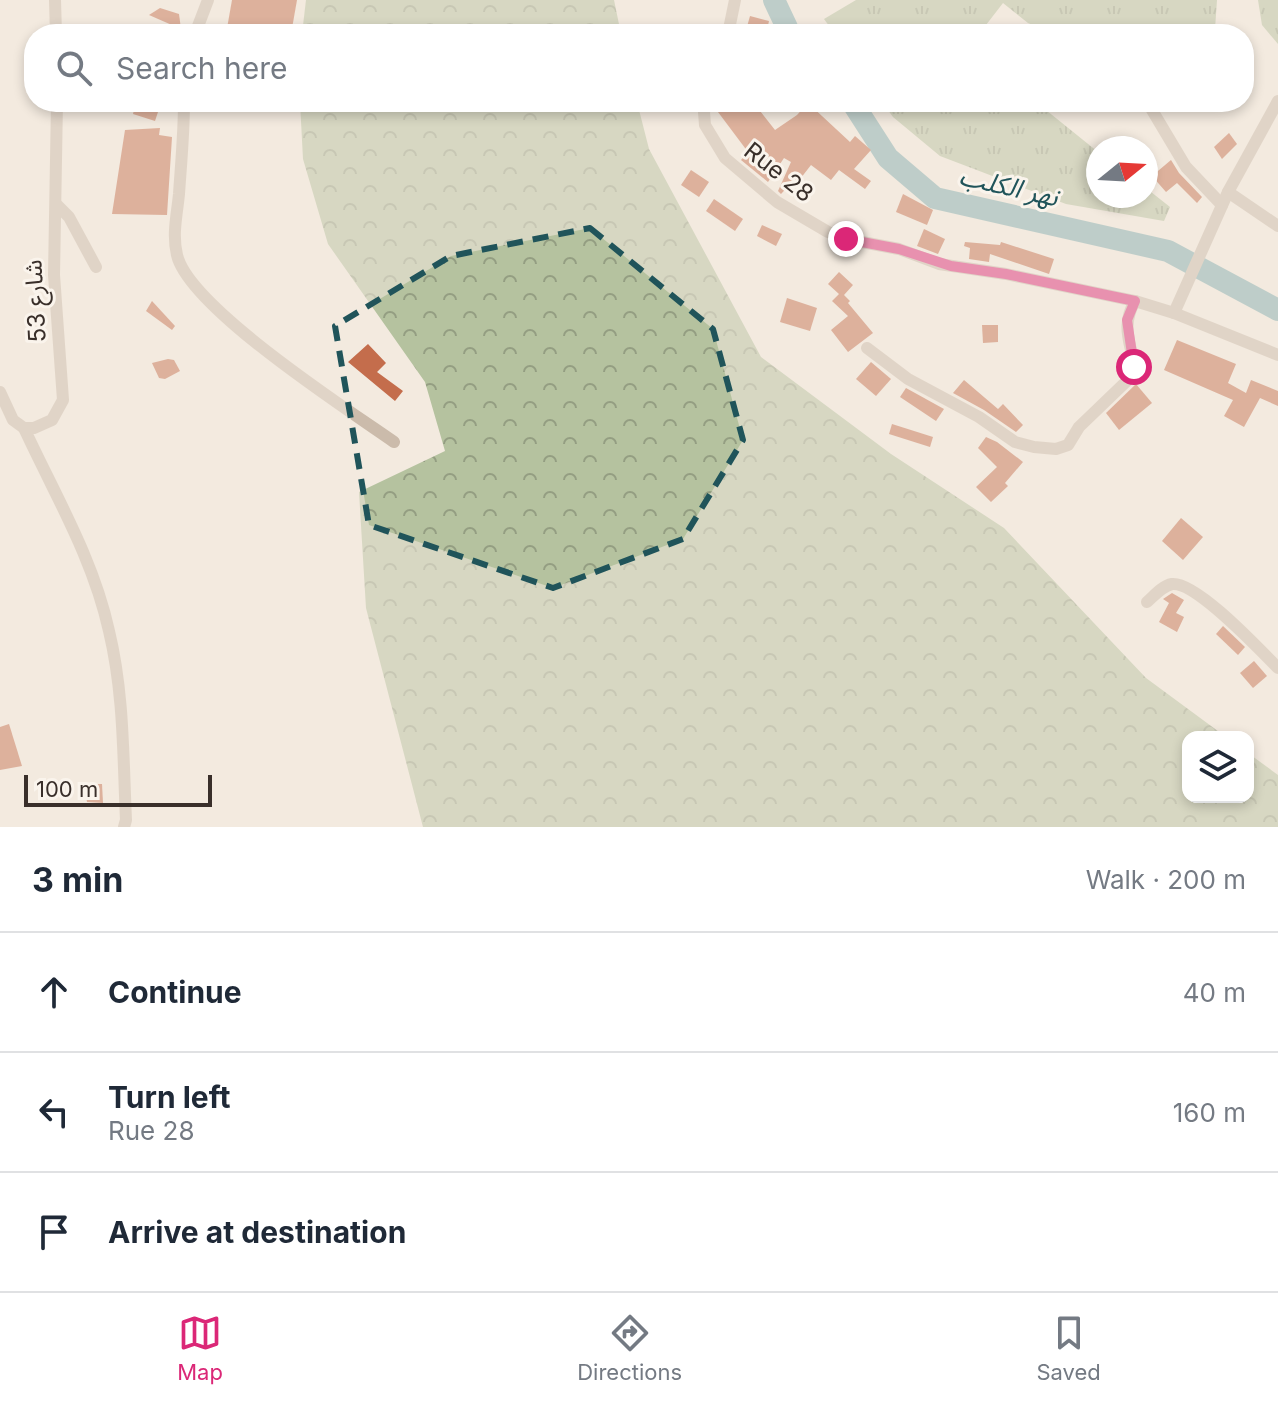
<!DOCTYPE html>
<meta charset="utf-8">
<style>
body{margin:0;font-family:Inter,"Noto Sans Arabic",sans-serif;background:#f2f2f3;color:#1f2937}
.controls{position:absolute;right:24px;bottom:24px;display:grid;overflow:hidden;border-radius:16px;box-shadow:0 4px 12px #0003}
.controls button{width:72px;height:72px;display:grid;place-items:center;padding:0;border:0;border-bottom:2px solid #e0e1e3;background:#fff;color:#1f2937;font:40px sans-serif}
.compass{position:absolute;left:1086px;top:136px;width:72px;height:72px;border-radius:50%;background:#fff;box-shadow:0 4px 12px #0003;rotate:72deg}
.scale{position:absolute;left:24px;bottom:20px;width:188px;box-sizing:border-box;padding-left:8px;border:4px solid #392f2a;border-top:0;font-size:22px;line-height:28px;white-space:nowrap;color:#392f2a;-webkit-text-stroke:6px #faf4ec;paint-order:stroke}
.stop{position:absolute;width:24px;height:24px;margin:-18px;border:6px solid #db2777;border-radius:50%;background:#fff}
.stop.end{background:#db2777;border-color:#fff;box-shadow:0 2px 8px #0008}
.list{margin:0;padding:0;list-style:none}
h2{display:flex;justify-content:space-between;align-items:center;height:104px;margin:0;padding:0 32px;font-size:34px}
h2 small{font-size:26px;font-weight:400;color:#747a83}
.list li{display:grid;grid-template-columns:52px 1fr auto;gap:24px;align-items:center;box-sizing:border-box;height:120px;padding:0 32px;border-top:2px solid #e0e1e3}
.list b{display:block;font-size:30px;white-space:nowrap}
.list p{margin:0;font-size:26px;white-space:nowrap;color:#747a83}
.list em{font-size:26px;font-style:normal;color:#747a83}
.icon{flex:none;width:44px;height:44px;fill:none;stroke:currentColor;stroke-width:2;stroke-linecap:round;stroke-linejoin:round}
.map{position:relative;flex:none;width:1278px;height:827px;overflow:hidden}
.search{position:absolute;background:#fff;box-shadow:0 4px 12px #0003;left:24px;right:24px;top:24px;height:88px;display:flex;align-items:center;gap:20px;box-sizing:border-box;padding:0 28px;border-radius:32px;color:#747a83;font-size:30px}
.sheet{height:464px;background:#fff}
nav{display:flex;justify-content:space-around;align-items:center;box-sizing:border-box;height:112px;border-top:2px solid #e0e1e3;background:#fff;font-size:22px;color:#747a83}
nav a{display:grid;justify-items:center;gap:4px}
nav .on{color:#db2777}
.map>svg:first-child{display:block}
.grass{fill:url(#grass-tufts)}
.forest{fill:url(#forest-crowns)}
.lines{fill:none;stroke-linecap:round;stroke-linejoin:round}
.river{stroke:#7facaf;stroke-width:22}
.building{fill:#c46d4c}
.minor{stroke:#cbbbab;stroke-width:12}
.route{stroke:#db2777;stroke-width:10}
.marked{fill:none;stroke:#20545a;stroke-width:6;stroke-dasharray:16 10;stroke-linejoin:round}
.labels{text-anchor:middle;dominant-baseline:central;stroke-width:6;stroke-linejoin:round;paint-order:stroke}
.street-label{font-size:24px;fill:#392f2a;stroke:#faf4ec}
.water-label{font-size:26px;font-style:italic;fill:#20545a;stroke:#faf4ec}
</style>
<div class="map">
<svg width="1278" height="827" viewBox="0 0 1278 827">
<defs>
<pattern id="grass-tufts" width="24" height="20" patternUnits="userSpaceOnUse" patternTransform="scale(2)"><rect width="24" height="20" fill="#b5c29f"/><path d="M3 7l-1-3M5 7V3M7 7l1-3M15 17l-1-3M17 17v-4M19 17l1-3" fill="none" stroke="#949e82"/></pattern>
<pattern id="forest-crowns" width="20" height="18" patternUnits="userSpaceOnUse" patternTransform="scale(2)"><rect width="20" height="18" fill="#b5c29f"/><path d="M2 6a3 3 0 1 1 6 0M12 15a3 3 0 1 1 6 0" fill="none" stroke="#949e82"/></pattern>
</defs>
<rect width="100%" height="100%" fill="#f3eadf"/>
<!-- grass -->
<g class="grass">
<path d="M856 0H1217L1215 29 1218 34H1053L1028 23 1003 3 979 34H835L824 19Z"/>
<path d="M1258 0H1278V44L1262 25Z"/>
<path d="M882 102H1036L1098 152V196H1146V188L1170 207 1164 221 1066 204 940 156 893 117Z"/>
</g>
<!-- forest -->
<g class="forest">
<path d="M306 0H614L621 34H302Z"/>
<path d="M300 102H637L649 149 761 357 891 454 1004 528 1146 678 1226 737H1188V797H1248V753L1278 775V827H423L366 608 359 492 445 451 425 382 328 244 303 159Z"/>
</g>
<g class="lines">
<!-- river -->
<g class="river">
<path d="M774 0 790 34"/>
<path d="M852 102 888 158 935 198 1168 251 1278 310"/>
</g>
</g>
<!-- building -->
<g class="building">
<path d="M232 0H297L291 34H226Z"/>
<path d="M160 8 179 14 181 29 149 15Z"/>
<path d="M750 16 769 21 766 34H745Z"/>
<path d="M136 102 159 109 155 121 133 114Z"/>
<path d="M731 102H753L775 130 797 115 808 103 850 142 855 136 871 150 854 169 871 181 865 189 839 170 831 180 811 165 797 183 794 180 781 194 778 191 791 162 784 158 768 182 741 160 748 152 718 112Z"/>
<path d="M160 128 159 135 172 137 167 215 112 214 125 130Z"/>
<path d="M1229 133 1237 144 1222 159 1214 147Z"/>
<path d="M1171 160 1179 173 1202 197 1197 203 1177 183 1166 192 1152 176Z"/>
<path d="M691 170 709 182 699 197 681 185Z"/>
<path d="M903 194 933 210 927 225 896 212Z"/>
<path d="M714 199 743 219 735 231 706 211Z"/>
<path d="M762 225 782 234 776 246 757 236Z"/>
<path d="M924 229 945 239 938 254 917 246Z"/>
<path d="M965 242 1000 245 1001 242 1054 259 1049 274 990 254 989 262 969 259 970 248 964 246Z"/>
<path d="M839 272 853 285 844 295 850 301 848 303 873 333 848 352 831 330 848 316 832 301 839 294 828 284Z"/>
<path d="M787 298 817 308 810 331 780 322Z"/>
<path d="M152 301 175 326 172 330 146 311Z"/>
<path d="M982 325H998V342L983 343Z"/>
<path d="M1177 340 1236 364 1228 383 1246 393 1251 380 1278 391V406L1260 398 1244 427 1224 416 1233 400 1164 370Z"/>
<path d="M368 344 386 363 377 372 403 391 395 401 348 362Z"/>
<path d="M168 359 174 360 180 371 165 379 159 378 152 363Z"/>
<path d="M871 362 891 379 876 396 856 379Z"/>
<path d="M964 380 998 409 1003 404 1023 425 1016 432 984 410 953 393Z"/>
<path d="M1136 384 1152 403 1119 430 1106 413Z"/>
<path d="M906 388 944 409 936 421 900 397Z"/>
<path d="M892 424 933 437 930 447 889 434Z"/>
<path d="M986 437 997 442 1023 462 1005 483 1008 486 991 502 976 487 997 467 978 448Z"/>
<path d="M1181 518 1203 537 1183 560 1162 541Z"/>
<path d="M1172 593 1184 600 1176 613 1184 617 1177 632 1159 622 1169 603 1163 599Z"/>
<path d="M1223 626 1245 647 1238 655 1216 634Z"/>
<path d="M1254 661 1267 676 1253 688 1240 673Z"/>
<path d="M9 724 22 766 0 770V727Z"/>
<path d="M84 784H102L103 803 87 802Z"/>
</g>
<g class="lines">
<!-- minor -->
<g class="minor">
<path d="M55 0 56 34"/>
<path d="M195 34 208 0"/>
<path d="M728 34 735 0"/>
<path d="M184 102C184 133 181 164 179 194 177 215 172 234 177 255 189 307 347 409 394 442"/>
<path d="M707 102 704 112 705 125 725 158 777 202 828 232 846 239 899 249 939 264 1006 274 1135 301 1174 313 1278 355"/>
<path d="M1105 102 1108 106 1149 105 1186 167 1222 205"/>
<path d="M1228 192 1278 226"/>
<path d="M56 204 69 217 96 267"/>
<path d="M1174 313 1228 192 1278 101"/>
<path d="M867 348 908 379 979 417 1015 442 1034 447 1056 449 1068 445 1079 427 1131 377C1140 353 1116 334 1135 301"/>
<path d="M0 392 13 420 24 428H34L52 420 63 400 54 275 57 102"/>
<path d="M24 428C55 495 93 558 109 631 124 693 123 757 126 820L124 827"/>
<path d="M1147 602C1154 596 1162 586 1172 584 1196 581 1260 650 1278 668"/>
</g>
</g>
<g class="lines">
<!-- route -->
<path class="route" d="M846 239 899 249 951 266 1006 274 1135 301 1127 320 1134 367"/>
</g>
<!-- marked area -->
<path d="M0 0H1278V827H0ZM590 228 713 329 743 440 683 539 553 588 369 525 335 326 451 256Z" fill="#f3eadf" fill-opacity=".55" fill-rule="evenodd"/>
<path class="marked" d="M590 228 713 329 743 440 683 539 553 588 369 525 335 326 451 256Z"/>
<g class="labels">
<!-- street labels -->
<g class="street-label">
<text transform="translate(779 172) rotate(38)">Rue 28</text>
<text transform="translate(35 301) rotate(-93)">شارع 53</text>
</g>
<!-- water labels -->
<g class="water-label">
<text transform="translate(1009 186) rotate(13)">نهر الكلب</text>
</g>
</g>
</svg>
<div class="controls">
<button><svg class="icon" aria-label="layers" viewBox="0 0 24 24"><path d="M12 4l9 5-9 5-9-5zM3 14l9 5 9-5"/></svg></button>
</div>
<svg class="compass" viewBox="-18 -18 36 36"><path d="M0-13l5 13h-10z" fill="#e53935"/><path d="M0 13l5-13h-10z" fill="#747a83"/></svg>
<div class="scale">100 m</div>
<div class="stop" style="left:1134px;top:367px"></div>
<div class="stop end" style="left:846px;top:239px"></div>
<div class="search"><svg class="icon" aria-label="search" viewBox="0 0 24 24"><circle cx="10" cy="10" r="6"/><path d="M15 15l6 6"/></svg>Search here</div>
</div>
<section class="sheet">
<h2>3 min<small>Walk · 200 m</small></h2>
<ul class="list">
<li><svg class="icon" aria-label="ahead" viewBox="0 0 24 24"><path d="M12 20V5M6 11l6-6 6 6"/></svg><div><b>Continue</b></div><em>40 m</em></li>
<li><svg class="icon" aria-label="left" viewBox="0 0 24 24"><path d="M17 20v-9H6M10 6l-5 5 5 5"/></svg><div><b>Turn left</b><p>Rue 28</p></div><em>160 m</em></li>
<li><svg class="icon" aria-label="arrive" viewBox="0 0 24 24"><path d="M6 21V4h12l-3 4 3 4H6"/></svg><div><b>Arrive at destination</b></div></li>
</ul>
</section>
<nav>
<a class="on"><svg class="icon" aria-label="map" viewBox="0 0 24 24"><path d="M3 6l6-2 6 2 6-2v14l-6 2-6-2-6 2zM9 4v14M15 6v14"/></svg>Map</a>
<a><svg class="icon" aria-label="directions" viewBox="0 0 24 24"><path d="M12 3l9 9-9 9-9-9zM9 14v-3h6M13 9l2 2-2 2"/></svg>Directions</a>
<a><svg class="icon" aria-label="saved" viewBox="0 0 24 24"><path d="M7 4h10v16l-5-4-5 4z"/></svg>Saved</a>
</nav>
